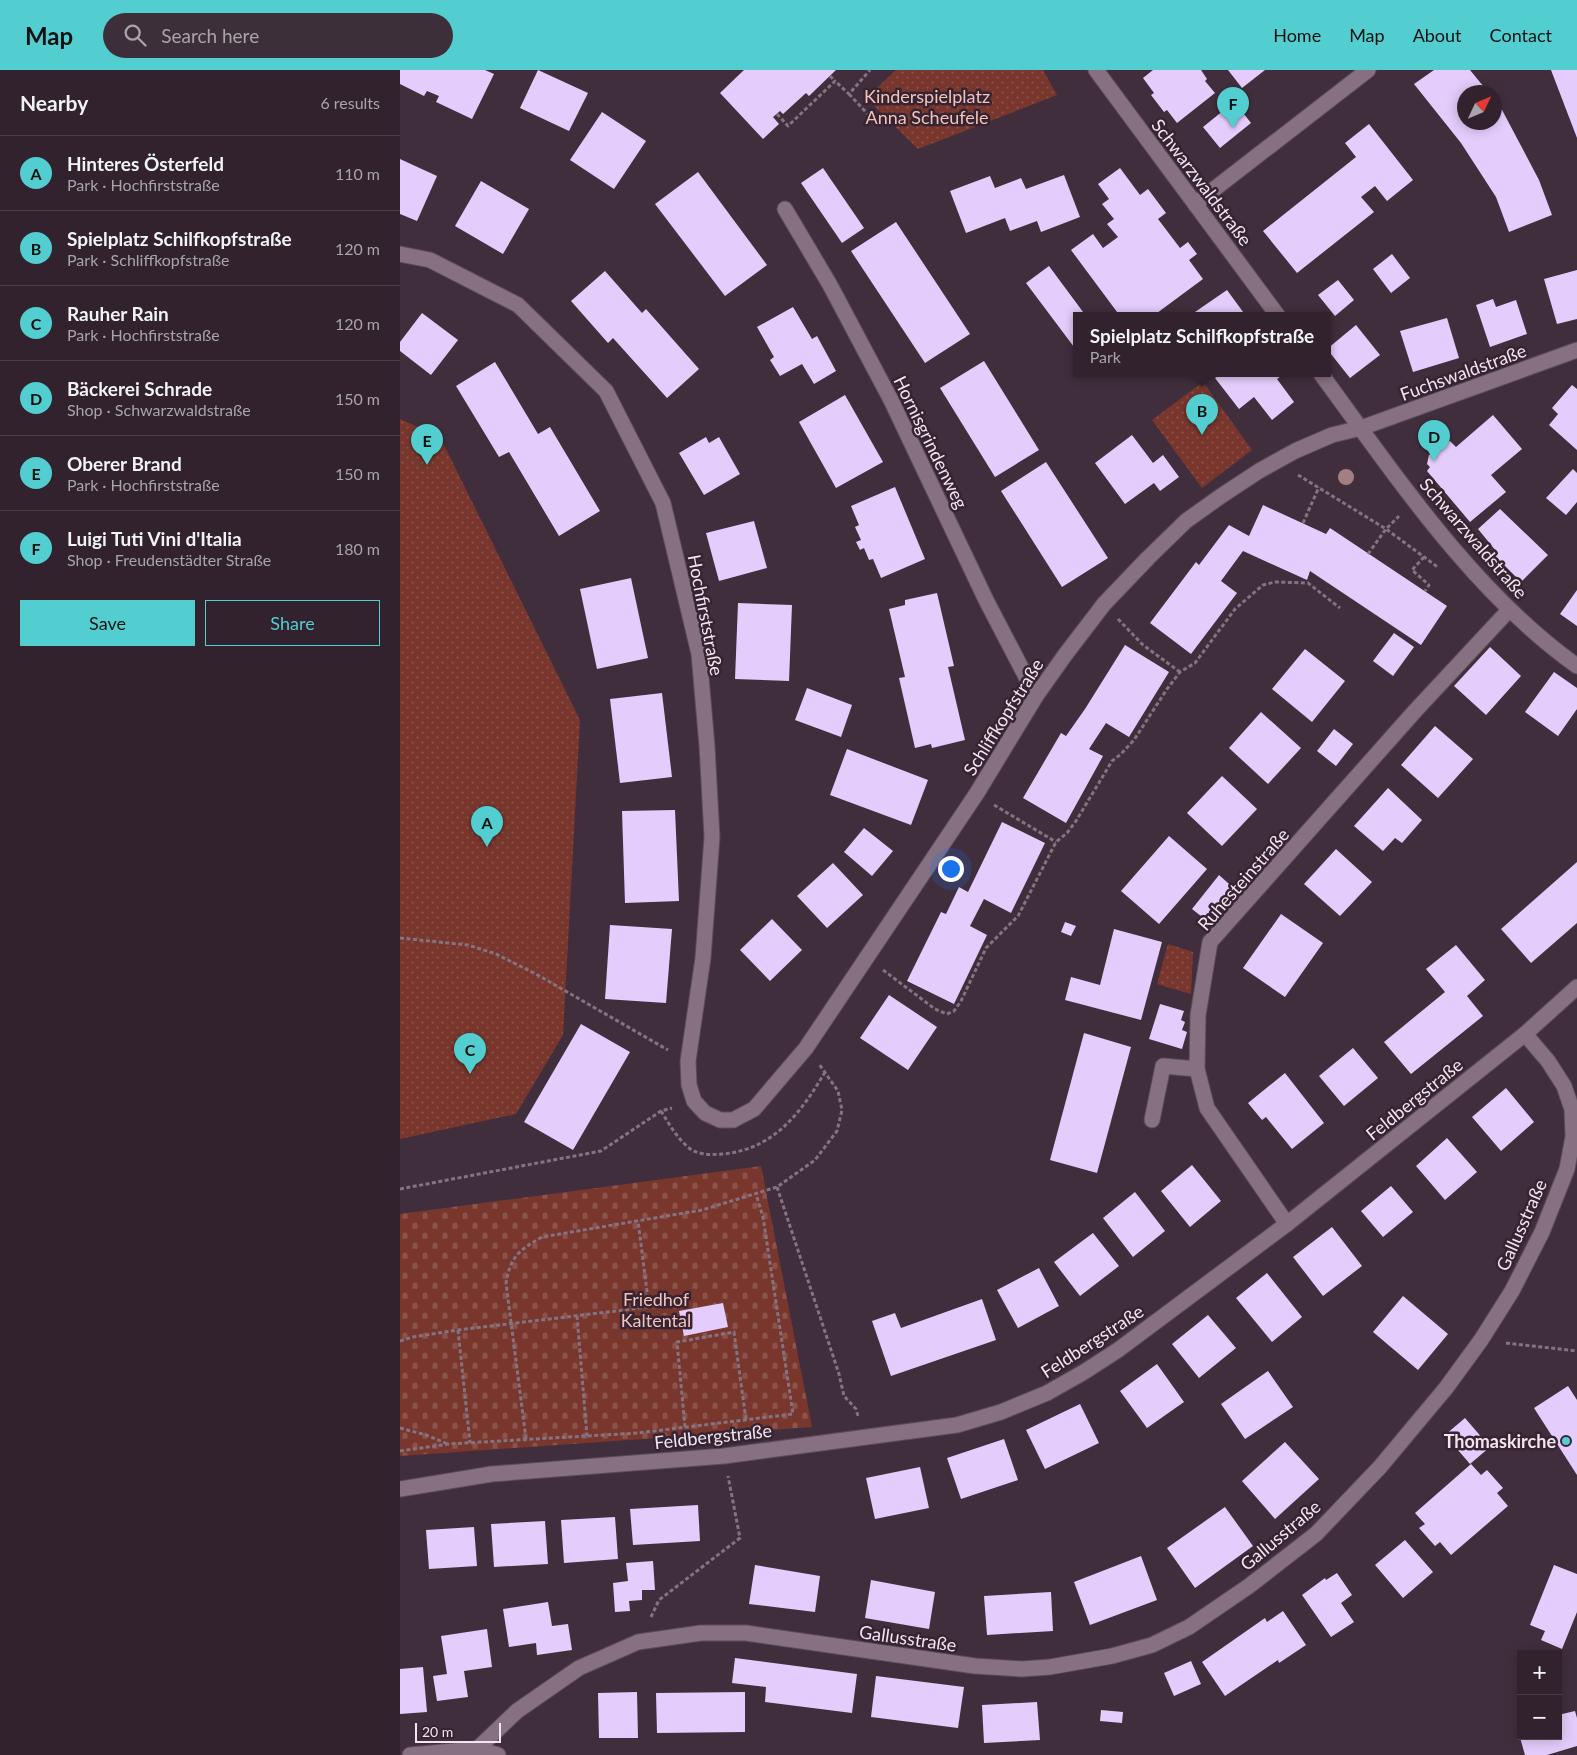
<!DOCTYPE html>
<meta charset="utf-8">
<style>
body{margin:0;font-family:Lato,sans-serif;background:#3d2f3a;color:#f1f3f6}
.controls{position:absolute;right:15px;bottom:15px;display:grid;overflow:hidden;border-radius:0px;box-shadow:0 2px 12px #0003}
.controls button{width:45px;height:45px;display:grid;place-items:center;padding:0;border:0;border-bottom:1px solid #4c3f4a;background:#31222e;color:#f1f3f6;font:25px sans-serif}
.compass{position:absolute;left:1057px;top:15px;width:45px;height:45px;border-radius:50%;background:#31222e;box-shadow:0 2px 12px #0003;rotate:46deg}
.scale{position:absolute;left:15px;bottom:12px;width:86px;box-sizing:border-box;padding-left:5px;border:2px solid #f2e5ef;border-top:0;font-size:14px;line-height:18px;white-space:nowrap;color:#f2e5ef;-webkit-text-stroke:4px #362432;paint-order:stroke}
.you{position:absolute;left:550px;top:798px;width:18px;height:18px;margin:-12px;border:4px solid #fff;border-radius:50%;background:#1a73e8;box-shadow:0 0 0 8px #1a73e833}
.badge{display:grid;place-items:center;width:32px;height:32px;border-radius:50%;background:#52cdd0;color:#111;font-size:16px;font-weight:700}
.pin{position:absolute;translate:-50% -41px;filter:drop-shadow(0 1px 2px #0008)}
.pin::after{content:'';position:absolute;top:26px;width:18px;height:15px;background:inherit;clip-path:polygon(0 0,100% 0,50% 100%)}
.popup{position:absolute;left:673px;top:242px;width:258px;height:65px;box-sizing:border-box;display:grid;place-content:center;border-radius:0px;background:#31222e;filter:drop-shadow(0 1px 4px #0005);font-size:16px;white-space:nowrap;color:#a8a4aa}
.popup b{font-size:19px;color:#f1f3f6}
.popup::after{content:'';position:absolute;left:50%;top:100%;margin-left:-10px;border:10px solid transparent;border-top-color:#31222e}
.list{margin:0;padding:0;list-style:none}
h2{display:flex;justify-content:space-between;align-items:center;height:65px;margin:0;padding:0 20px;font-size:21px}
h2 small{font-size:16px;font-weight:400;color:#a8a4aa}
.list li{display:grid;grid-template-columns:32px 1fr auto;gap:15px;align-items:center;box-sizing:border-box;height:75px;padding:0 20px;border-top:1px solid #4c3f4a}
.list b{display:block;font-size:19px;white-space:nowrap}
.list p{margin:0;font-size:16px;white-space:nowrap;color:#a8a4aa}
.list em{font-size:16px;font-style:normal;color:#a8a4aa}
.actions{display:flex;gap:10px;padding:15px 20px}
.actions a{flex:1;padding:11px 0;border:1px solid #52cdd0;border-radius:0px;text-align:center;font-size:18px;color:#52cdd0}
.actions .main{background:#52cdd0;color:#111}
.icon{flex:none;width:28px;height:28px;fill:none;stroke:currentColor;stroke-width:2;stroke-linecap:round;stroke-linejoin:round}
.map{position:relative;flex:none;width:1177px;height:1685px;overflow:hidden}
header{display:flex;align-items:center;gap:30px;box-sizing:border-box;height:70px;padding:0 25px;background:#52cdd0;color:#111}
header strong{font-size:24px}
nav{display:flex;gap:28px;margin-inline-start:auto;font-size:18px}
.search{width:350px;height:45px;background:#3d2f3a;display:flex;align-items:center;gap:12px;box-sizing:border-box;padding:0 18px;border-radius:28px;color:#a8a4aa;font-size:19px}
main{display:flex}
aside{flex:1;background:#31222e}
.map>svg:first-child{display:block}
.green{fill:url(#green-dots)}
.cemetery{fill:url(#cemetery-stones)}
.building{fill:#e4cdfc}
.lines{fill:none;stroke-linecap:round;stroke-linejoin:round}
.minor-casing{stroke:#5c4c59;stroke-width:17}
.path{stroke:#847380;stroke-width:3;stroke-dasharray:4 2.5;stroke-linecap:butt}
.minor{stroke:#867081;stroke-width:15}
.tree{fill:#a37f82}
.poi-dot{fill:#52cdd0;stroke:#362432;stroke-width:2}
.labels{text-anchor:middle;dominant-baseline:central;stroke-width:5;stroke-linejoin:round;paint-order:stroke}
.park-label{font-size:18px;fill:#f3c2ba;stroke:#362432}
.street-label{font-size:18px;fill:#f2e5ef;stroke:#362432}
.poi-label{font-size:18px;font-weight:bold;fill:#f2e5ef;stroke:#362432;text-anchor:end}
</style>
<header>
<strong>Map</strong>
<div class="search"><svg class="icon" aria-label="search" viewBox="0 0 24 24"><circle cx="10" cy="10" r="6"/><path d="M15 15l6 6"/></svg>Search here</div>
<nav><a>Home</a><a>Map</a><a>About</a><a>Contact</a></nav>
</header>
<main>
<aside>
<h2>Nearby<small>6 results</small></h2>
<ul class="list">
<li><span class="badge">A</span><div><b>Hinteres Österfeld</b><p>Park · Hochfirststraße</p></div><em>110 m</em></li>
<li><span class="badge">B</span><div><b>Spielplatz Schilfkopfstraße</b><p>Park · Schliffkopfstraße</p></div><em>120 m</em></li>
<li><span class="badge">C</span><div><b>Rauher Rain</b><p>Park · Hochfirststraße</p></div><em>120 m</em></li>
<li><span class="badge">D</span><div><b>Bäckerei Schrade</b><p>Shop · Schwarzwaldstraße</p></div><em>150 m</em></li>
<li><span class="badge">E</span><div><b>Oberer Brand</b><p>Park · Hochfirststraße</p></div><em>150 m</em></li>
<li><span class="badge">F</span><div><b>Luigi Tuti Vini d'Italia</b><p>Shop · Freudenstädter Straße</p></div><em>180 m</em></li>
</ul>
<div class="actions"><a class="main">Save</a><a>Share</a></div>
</aside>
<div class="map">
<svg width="1177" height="1685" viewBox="0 0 1177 1685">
<defs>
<pattern id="green-dots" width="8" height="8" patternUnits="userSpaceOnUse" patternTransform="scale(1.25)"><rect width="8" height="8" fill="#78362d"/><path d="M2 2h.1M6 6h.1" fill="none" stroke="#8c534c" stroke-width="1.8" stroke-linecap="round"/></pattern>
<pattern id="cemetery-stones" width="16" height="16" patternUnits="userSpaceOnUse" patternTransform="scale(1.25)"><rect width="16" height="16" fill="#78362d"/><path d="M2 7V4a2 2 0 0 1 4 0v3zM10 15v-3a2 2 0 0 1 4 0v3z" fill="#8c534c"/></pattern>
</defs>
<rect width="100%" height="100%" fill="#412e3d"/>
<!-- green -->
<g class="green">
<path d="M496 0H643L657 25 518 79 466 28Z"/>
<path d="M803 312 852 380 802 418 752 350Z"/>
<path d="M0 349 40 367 180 650 163 965 116 1044 0 1069Z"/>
<path d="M768 874 793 882 791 924 757 914Z"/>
</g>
<!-- cemetery -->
<path class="cemetery" d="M361 1096 412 1357 0 1386V1144Z"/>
<!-- building -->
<g class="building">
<path d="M0 0H85L94 4 72 49 36 32 39 26 27 21 24 26 0 14Z"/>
<path d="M138 0 188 23 169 61 120 38Z"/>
<path d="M344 0H436L409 26 406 23 383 44 380 41 373 47 379 54 363 69 320 23Z"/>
<path d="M753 0H801L807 9 805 11 815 23 777 53 767 40 764 42 751 25 754 23 743 8Z"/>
<path d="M828 0H865L842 18Z"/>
<path d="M1034 0H1070L1088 22H1064V52H1094V30L1101 38 1139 110 1152 145 1109 162 1096 127 1061 73 1014 14Z"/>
<path d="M1151 0H1177V68Z"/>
<path d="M830 26 851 53 820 78 803 57 824 40 820 34Z"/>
<path d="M202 42 246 71 214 119 170 90Z"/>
<path d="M969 54 1013 110 987 131 975 116 961 127 974 142 897 203 863 161 956 87 945 73Z"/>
<path d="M0 89 37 106 17 151 0 144Z"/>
<path d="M423 98 464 158 442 173 401 113Z"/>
<path d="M720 98 740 125 748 119 766 143 758 149 780 178 788 172 797 184 789 190 803 209 753 246H720L671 180 693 164 703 178 718 167 707 154 714 149 702 134 709 129 698 114Z"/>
<path d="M298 102 367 195 325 226 255 134Z"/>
<path d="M664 105 680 147 641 162 637 151 610 161 605 148 566 163 550 121 590 106 595 118 621 108 626 119Z"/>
<path d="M81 111 129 139 103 184 55 156Z"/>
<path d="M496 152 570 264 525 293 451 181Z"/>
<path d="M992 184 1010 208 991 223 973 199Z"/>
<path d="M649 196 686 246H677V281L626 213Z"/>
<path d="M1177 200V249L1157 254 1144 209Z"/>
<path d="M205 201 242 243 246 239 299 299 267 328 213 268 208 273 171 231Z"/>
<path d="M938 210 954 230 935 246 918 225Z"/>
<path d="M827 220 846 246H798L795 242Z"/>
<path d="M1093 229 1096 237 1116 230 1127 264 1090 277 1076 235Z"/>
<path d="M393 237 412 269 417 266 436 301 414 314 402 294 380 306 370 290 374 287 357 257Z"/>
<path d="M22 243 58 270 31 305 0 281V272Z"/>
<path d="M1047 248 1059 288 1013 302 1000 261Z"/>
<path d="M956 255 980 285 950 308 927 279Z"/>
<path d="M584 291 639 380 595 407 540 318Z"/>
<path d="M95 292 138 364 150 357 200 441 159 466 109 382 99 387 56 316Z"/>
<path d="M821 304H884L877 309 894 332 872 350 854 327 839 339 815 308Z"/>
<path d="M1172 315 1177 319V380L1149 355 1158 344 1152 338Z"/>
<path d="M445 325 483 392 436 418 399 352Z"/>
<path d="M1093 345 1122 379 1091 405 1106 422 1070 452 1027 401 1030 397 1027 394 1029 385 1050 371 1056 377Z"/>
<path d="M732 365 753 393 763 385 779 407 760 421 754 413 725 434 695 393Z"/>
<path d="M306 367 309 373 319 367 340 404 304 425 279 383Z"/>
<path d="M646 392 708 488 662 517 601 421Z"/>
<path d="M1173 399 1177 403V432L1166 445 1146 428Z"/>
<path d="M495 417 525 489 481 508 473 489 469 490 464 478 460 480 456 472 461 470 455 457 459 455 451 436Z"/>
<path d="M863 435 926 464 930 458 1047 536 1021 575 910 501 907 510 843 481 821 511 837 523 791 584 750 553 796 492 799 495 829 455 849 466Z"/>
<path d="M1100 439 1148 485 1121 512 1094 485 1096 481 1078 459Z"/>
<path d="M354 451 367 498 319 511 306 463Z"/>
<path d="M231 508 248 588 197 599 180 519Z"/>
<path d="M1177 520V556L1160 544Z"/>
<path d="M537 523 554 596 548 597 565 670 532 678 531 674 515 678 499 608 505 607 489 539 505 535V530Z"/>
<path d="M338 533 392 535 389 611 335 609Z"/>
<path d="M994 563 1014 577 993 606 973 591Z"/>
<path d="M725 575 769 602 729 667 706 653 689 679 703 686 666 753 623 728 661 663 666 666 685 639Z"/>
<path d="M1090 577 1121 606 1086 645 1054 616Z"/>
<path d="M905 579 945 611 912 652 872 619Z"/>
<path d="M1154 602 1177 618V639L1158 666 1125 642Z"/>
<path d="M407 618 452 635 441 667 395 650Z"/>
<path d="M262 623 272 707 220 713 210 629Z"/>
<path d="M861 642 901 678 868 714 829 678Z"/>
<path d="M1035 656 1073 689 1038 728 1001 695Z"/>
<path d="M934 659 953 674 936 696 917 681Z"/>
<path d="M447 679 528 710 511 755 430 725Z"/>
<path d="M822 706 857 739 822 776 787 743Z"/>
<path d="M988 718 1022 750 1002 773 995 768 983 781 954 756Z"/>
<path d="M275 740 279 831 225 833 222 741Z"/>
<path d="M602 752 645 773 611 843 584 829 570 856 587 865 554 934 507 911 541 842 546 844 559 817 568 822Z"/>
<path d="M464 758 493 781 472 806 444 782Z"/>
<path d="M769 766 807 799 759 854 721 821Z"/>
<path d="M936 779 972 812 940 846 904 814Z"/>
<path d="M1177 792V853L1131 893 1101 859Z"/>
<path d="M433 793 463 825 427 858 397 826Z"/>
<path d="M819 805 837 821 811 854 792 839Z"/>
<path d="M881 844 923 873 885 927 843 898Z"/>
<path d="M372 849 402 880 370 911 340 880Z"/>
<path d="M665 852 676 856 671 866 661 862Z"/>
<path d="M210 855 272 859 266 933 205 929Z"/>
<path d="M714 859 762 872 741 950 665 930 671 907 700 915Z"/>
<path d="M1056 875 1085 910 1067 926 1083 946 1011 1004 984 972 1045 922 1026 899Z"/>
<path d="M489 925 537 957 508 1000 460 968Z"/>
<path d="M760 934 784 941 781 950 785 952 782 960 787 962 782 979 749 969Z"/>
<path d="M181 954 230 982 173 1080 124 1052Z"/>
<path d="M684 963 731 977 697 1103 650 1090Z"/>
<path d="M953 978 978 1008 944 1036 919 1006Z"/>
<path d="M885 1003 924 1053 892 1079 866 1047 862 1050 848 1033Z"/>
<path d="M1106 1018 1134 1052 1101 1081 1072 1047Z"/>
<path d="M1047 1068 1077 1102 1045 1130 1016 1096Z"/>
<path d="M792 1095 821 1131 790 1157 761 1121Z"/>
<path d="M991 1116 1013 1142 983 1167 961 1141Z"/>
<path d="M735 1122 765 1161 733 1187 703 1148Z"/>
<path d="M932 1157 962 1196 923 1226 893 1187Z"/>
<path d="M693 1163 719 1196 680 1226 654 1192Z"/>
<path d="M639 1198 659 1236 618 1258 597 1220Z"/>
<path d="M867 1203 902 1247 872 1272 836 1228Z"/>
<path d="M1003 1226 1048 1264 1018 1300 973 1262Z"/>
<path d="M582 1229 596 1270 491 1306 472 1251 495 1243 501 1258Z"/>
<path d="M323 1233 328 1257 284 1266 279 1241Z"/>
<path d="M808 1245 836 1278 799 1308 772 1274Z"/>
<path d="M757 1294 784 1332 747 1358 720 1321Z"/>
<path d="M868 1301 893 1337 845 1369 821 1334Z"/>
<path d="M1168 1316 1177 1330V1405L1134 1338Z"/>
<path d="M680 1334 699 1373 645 1399 626 1360Z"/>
<path d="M1065 1348 1090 1377 1070 1394 1045 1365Z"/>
<path d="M604 1369 618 1410 561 1429 547 1388Z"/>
<path d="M885 1372 919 1409 875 1449 842 1411Z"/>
<path d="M1071 1394 1081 1405 1087 1400 1103 1418 1097 1423 1108 1436 1051 1485 1040 1472 1035 1476 1019 1458 1025 1454 1015 1443Z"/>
<path d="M520 1397 529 1438 475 1449 466 1408Z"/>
<path d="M298 1435 300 1471 233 1475 230 1439Z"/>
<path d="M825 1437 853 1476 795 1518 767 1478Z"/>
<path d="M215 1447 218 1489 164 1493 161 1450Z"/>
<path d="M145 1451 148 1494 94 1497 91 1454Z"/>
<path d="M74 1457 77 1496 29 1499 26 1460Z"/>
<path d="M1005 1470 1033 1502 1003 1528 975 1495Z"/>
<path d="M741 1486 757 1530 690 1555 674 1512Z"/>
<path d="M253 1491 255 1520H242V1530L229 1531 230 1541 215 1542 213 1513 228 1511 226 1493Z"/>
<path d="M355 1495 420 1506 415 1542 349 1534Z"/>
<path d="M1154 1495 1177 1504V1542L1162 1579 1141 1570 1145 1561 1130 1555Z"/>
<path d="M937 1503 952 1525 941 1533 954 1552 931 1567 902 1525 925 1508 926 1510Z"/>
<path d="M471 1510 535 1522 529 1559 465 1548Z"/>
<path d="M651 1522 653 1561 587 1565 584 1526Z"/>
<path d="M148 1532 152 1556 168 1554 172 1580 137 1585 136 1573 109 1577 103 1539Z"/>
<path d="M883 1541 906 1575 879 1593 878 1590 825 1626 802 1592 865 1548 867 1552Z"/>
<path d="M87 1559 92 1597 64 1601 68 1627 37 1631 33 1606 47 1604 41 1566Z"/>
<path d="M335 1588 457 1604 452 1643 365 1632 366 1617 332 1613Z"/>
<path d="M791 1591 801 1614 774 1626 764 1603Z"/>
<path d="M23 1597 27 1642 0 1644V1599Z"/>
<path d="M476 1606 564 1617 558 1658 471 1647Z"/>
<path d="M237 1622 238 1668H199L198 1623Z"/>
<path d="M345 1622V1662L257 1663 256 1623Z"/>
<path d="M637 1632 640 1670 584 1673 582 1635Z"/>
<path d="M701 1640 723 1642 722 1653 700 1651Z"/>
<path d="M1175 1641 1177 1648V1676L1147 1685H1125L1117 1657 1121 1656V1666H1158V1645Z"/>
</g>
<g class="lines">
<!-- minor casing -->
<g class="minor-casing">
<g id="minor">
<path d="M696 0 878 246"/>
<path d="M795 134 968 0"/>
<path d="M385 139 430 215 491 330 586 530 636 626"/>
<path d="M0 184 30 190 118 235 206 321 263 433 299 584 307 676 312 767 303 888 288 991 289 1015 294 1031 305 1043 320 1050H333L354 1039 406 978 577 723 636 626 665 585 704 534 748 488 786 451 821 426 859 401 895 381 932 365 961 358 1177 280"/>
<path d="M921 304C996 406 1073 522 1177 596"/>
<path d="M752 1050 763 996 797 999"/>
<path d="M887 1154 807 1038 797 999 798 945 810 872 1015 641 1109 540"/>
<path d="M0 1419 92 1404 324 1386 557 1355 601 1342 647 1323 684 1302 718 1280 887 1154 1125 964 1177 917"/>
<path d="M10 1685 76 1679 98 1685"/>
<path d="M71 1685 117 1641 179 1598 238 1572 301 1563H346L575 1596 622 1599 650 1597 712 1586 752 1575 789 1557 849 1516 916 1464 980 1397 1046 1318 1081 1270 1112 1221 1142 1162 1167 1099 1173 1067 1172 1039 1164 1016 1148 991 1125 964"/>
</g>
</g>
<!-- path -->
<g class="path">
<path d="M430 6 435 11"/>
<path d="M449 24 479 56"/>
<path d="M377 44 388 56 435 11 449 24 470 0"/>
<path d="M898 405 986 459 1039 498"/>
<path d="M903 453 919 417"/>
<path d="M968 484 986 459 999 446"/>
<path d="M1024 487 1012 500 1029 515 1025 521"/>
<path d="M718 549 743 575 780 602"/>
<path d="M594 735 656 772"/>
<path d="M0 868 68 875 96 884 136 904 268 980"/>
<path d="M483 900 535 939 547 944 554 941 561 931 586 878 618 846 656 772 667 763 676 751 712 691 721 684 734 670 767 619 780 602 795 593 835 539 863 515 875 512 908 513 940 538"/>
<path d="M261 1041C269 1054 277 1068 289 1078 298 1085 311 1085 322 1084 373 1080 401 1043 425 1002"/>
<path d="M377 1117 439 1304 444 1326 456 1339 458 1346"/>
<path d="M0 1119 201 1081 261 1041 272 1038"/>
<path d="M177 1246 187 1366"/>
<path d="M58 1260 70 1373"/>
<path d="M0 1271 13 1267 58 1260 249 1237 238 1151"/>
<path d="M1106 1273 1177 1281"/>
<path d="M285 1357 277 1272 334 1262 346 1350"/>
<path d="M0 1358 26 1365 48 1374"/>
<path d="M126 1369 106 1213C111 1186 118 1181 142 1167L302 1140 377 1117 415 1090 437 1061 442 1040 438 1021 419 994"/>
<path d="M0 1381 49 1374 238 1363 393 1344 363 1147 356 1124"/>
<path d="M251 1547 259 1530 340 1468 328 1406"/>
</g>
<!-- minor -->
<use href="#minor" class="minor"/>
</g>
<!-- trees -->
<circle class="tree" cx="946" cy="407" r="8"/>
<!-- markers -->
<circle class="poi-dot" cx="1166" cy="1371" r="5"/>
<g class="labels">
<!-- park labels -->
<g class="park-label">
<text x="527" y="26">Kinderspielplatz<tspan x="527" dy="21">Anna Scheufele</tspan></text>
<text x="256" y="1229">Friedhof<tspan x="256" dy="21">Kaltental</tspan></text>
</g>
<!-- street labels -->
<g class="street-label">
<text transform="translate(802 112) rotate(53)">Schwarzwaldstraße</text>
<text transform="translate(1063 302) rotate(-20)">Fuchswaldstraße</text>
<text transform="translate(531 372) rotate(64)">Hornisgrindenweg</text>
<text transform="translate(1074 468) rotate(49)">Schwarzwaldstraße</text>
<text transform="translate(306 545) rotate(79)">Hochfirststraße</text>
<text transform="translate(603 647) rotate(-58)">Schliffkopfstraße</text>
<text transform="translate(843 809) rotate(-49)">Ruhesteinstraße</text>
<text transform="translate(1014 1029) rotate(-39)">Feldbergstraße</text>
<text transform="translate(1121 1155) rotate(-66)">Gallusstraße</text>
<text transform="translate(692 1271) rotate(-33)">Feldbergstraße</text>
<text transform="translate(313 1366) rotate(-6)">Feldbergstraße</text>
<text transform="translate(880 1465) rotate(-40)">Gallusstraße</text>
<text transform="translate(508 1568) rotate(8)">Gallusstraße</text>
</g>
<!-- poi labels -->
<g class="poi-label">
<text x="1156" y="1371">Thomaskirche</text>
</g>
</g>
</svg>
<div class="controls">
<button>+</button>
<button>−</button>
</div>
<svg class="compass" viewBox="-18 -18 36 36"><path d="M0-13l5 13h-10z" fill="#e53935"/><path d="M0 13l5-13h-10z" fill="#a8a4aa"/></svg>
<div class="scale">20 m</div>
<div class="you"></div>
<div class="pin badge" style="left:87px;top:777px">A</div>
<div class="pin badge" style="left:802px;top:365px">B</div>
<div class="popup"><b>Spielplatz Schilfkopfstraße</b>Park</div>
<div class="pin badge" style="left:70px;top:1004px">C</div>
<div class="pin badge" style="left:1034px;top:391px">D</div>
<div class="pin badge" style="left:27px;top:395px">E</div>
<div class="pin badge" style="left:833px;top:58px">F</div>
</div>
</main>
